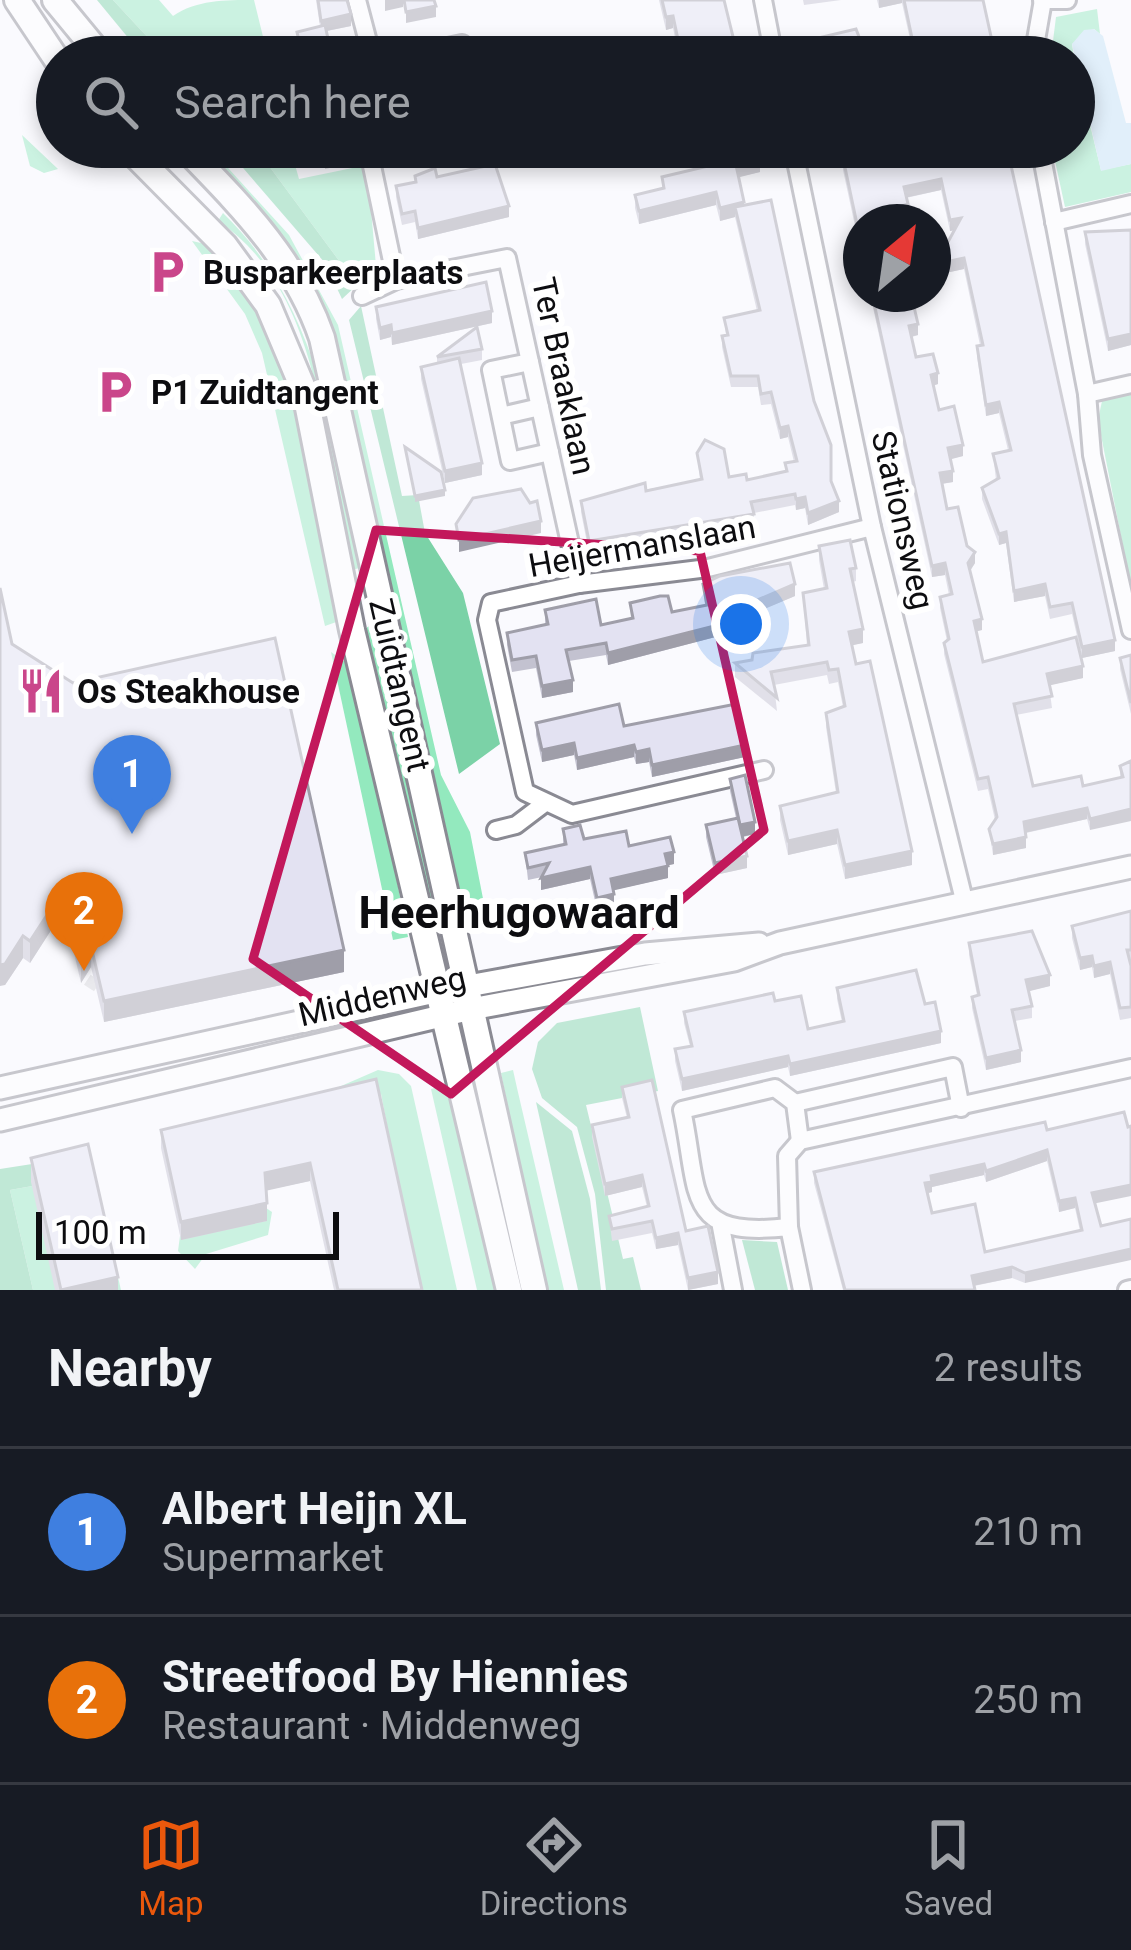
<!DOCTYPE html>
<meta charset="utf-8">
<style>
body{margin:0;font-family:Roboto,sans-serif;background:#20242c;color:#f1f3f6}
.compass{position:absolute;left:843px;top:204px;width:108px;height:108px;border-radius:50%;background:#171b24;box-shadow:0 6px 18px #0003;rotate:29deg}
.scale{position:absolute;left:36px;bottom:30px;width:303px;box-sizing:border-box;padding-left:12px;border:6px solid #0d0d10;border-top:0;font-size:33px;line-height:42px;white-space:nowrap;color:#0d0d10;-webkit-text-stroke:9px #fff;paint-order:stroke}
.you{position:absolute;left:741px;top:624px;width:42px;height:42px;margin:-30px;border:9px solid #fff;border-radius:50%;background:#1a73e8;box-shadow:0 0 0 18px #1a73e833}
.badge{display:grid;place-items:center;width:78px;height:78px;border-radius:50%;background:#ea580c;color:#fff;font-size:39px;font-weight:700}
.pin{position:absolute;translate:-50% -99px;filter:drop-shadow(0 3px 6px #0008)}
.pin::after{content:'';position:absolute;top:63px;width:42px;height:36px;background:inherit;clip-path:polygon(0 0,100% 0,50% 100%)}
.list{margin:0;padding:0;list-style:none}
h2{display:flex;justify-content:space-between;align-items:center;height:156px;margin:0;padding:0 48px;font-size:51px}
h2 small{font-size:39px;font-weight:400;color:#9ea1a6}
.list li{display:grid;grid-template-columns:78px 1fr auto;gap:36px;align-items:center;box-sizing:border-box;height:168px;padding:0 48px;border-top:3px solid #363941}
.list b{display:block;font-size:45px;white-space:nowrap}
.list p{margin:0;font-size:39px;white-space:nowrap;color:#9ea1a6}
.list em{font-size:39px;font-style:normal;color:#9ea1a6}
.icon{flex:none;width:66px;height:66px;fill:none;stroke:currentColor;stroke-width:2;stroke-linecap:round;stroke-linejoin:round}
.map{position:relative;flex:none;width:1131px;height:1290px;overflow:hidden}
.search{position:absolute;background:#171b24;box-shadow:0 6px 18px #0003;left:36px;right:36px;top:36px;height:132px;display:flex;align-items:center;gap:30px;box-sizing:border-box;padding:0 42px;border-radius:66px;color:#9ea1a6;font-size:45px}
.sheet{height:492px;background:#171b24}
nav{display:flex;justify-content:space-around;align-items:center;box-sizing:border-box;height:168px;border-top:3px solid #363941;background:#171b24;font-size:33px;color:#9ea1a6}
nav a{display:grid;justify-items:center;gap:6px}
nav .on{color:#ea580c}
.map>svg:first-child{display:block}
.green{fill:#93e9be}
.forest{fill:#7bd2a7}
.water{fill:#c3e3f5}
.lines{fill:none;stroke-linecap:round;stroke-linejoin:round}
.pedestrian-tunnel{stroke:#d6d6da;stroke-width:12;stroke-dasharray:12 6;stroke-linecap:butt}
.minor-casing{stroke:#8a8a93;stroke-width:22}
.tertiary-casing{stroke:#8a8a93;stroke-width:27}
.secondary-casing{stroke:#8a8a93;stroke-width:30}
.minor{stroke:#fff;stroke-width:16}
.tertiary{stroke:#fff;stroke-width:21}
.secondary{stroke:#fff;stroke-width:24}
.wall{fill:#c3c2d0;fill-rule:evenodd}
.shaded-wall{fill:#9f9ea9}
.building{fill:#e3e2f2;stroke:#9f9ea9;stroke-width:3;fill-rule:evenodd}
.marked{fill:none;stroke:#c2185b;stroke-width:9;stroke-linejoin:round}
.labels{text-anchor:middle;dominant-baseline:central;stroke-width:12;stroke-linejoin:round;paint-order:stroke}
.poi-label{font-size:33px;font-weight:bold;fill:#0d0d10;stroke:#fff;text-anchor:start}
.street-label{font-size:33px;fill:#0d0d10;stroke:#fff}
.district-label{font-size:45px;font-weight:bold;fill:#0d0d10;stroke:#fff}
</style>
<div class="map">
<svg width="1131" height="1290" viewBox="0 0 1131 1290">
<rect width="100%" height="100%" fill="#fafafe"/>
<!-- green -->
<g class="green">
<path d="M113 0H159L173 16C196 0 225 0 254 0L268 57H166Z"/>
<path d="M1097 9 1100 34 1094 29 1072 44 1074 57H1051L1056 17Z"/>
<path d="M1074 59 1101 170 1131 164V192L1065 207 1052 147H1074Z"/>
<path d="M22 135 58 169 44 173 30 166Z"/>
<path d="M195 147H209L289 235 338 325 441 775 470 832 487 919 457 924 331 341Z"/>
<path d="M255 147H290L299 179 367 165 377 277 357 285Z"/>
<path d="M223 213C319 305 335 443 364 567L347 571C326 458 324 291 218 221Z"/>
<path d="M192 241 210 245 270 324 297 401 339 621 325 626 262 353 245 314Z"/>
<path d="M1131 394V587L1098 420 1102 401Z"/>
<path d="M375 622 443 928 436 926 362 631Z"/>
<path d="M331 652 355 669 408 937 393 940Z"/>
<path d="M378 1070 399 1074 411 1086 457 1290H419L381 1094 272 1116Z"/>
<path d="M513 1070 517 1088 564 1290H545L501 1073Z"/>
<path d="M450 1084 467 1172 502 1290H477L431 1089Z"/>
<path d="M94 1175 121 1290H33L10 1190Z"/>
<path d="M266 1208 272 1212 268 1235 206 1254 195 1269 178 1251 180 1236 266 1221Z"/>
</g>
<!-- forest -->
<g class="forest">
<path d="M97 0H113L166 57H144Z"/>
<path d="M225 147H255L357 285 342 299 325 263Z"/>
<path d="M361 306 402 496 418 495 425 533 463 593 500 744 459 774 349 320Z"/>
<path d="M640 1007 658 1091 586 1105 623 1259 633 1257 641 1290H606L595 1194 577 1127 542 1098 532 1069 538 1042 557 1023Z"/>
<path d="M536 1102 572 1131 590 1199 601 1290H578Z"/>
<path d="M90 1155 94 1175 10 1190 33 1290H0V1169Z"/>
<path d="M742 1240 777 1242 788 1290H755Z"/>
</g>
<!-- water -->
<path class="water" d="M1094 29 1103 36 1126 123H1131V164L1101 171 1072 44 1084 30Z"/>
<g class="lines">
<!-- pedestrian-tunnel -->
<path class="pedestrian-tunnel" d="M89 988 103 967"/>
<!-- minor casing -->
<g class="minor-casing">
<g id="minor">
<path d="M357 0 372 57"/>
<path d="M763 0 774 57"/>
<path d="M1042 0H1067"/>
<path d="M400 57 462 44"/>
<path d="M1033 57 1043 0"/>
<path d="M368 147 396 280"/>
<path d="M793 147 872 527 965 904"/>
<path d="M1040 147 1087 394 1092 455 1131 630"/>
<path d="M1054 222 1131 204"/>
<path d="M362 296 396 280 507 258 579 584"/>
<path d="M530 362 491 370 510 461 550 452"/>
<path d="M1087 394 1131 384"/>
<path d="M501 416 540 407"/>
<path d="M764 770 572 814 525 792 487 620 491 603 579 584 708 568 872 527"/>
<path d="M496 830 516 825 545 803"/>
<path d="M795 1103 953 1067 961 1108"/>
<path d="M800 1141 795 1103 775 1088 682 1110C700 1194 683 1239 789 1227L802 1290"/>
<path d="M721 1227 733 1290"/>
<path d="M789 1227 787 1156 800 1141 1131 1068"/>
<path d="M1127 1290 1131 1289"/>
</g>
</g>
<!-- tertiary casing -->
<g class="tertiary-casing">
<g id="tertiary">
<path d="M0 1088 435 992 645 954 759 944"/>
<path d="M0 1120 471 1009 734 960 780 943 1131 867"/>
</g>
</g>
<!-- secondary casing -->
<g class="secondary-casing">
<g id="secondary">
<path d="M17 0 57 60"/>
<path d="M55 0 102 57"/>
<path d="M127 147 225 246 268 305 305 393 352 630 509 1290"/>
<path d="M184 147C241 206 295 259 322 338L534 1290"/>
</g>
</g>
<!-- minor -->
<use href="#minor" class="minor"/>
<!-- tertiary -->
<use href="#tertiary" class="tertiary"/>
<!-- secondary -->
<use href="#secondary" class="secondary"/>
</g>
<!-- wall -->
<g class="wall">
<path d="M316 0H347L351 26 327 31 332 57H300L297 32 320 26Z"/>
<path d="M659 0H724L734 54 729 55V57H679L673 28 666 30Z"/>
<path d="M803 0H841L804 5Z"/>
<path d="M877 0H983L994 57H914L902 3 879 8Z"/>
<path d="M711 147H757L760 172 738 177 744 205 831 481 839 512 808 525 805 508 796 510 795 505 754 513V526L589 553 581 512V501L700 480 697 453 729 477 747 480 785 471V463L794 462 788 437 780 439 771 404 761 405 758 387H731L722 347V336L726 335 724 318 757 311 735 217 720 221 716 205 639 224 635 208V195L662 189V177L715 165Z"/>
<path d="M929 147 1115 651 1082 658 1072 614 1050 619 1045 596 1014 602 1006 543 999 545 982 499V488L996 480 993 454 1008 450 999 413 986 416 977 357V346L980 345 964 269 936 275 954 230 950 231 941 190 906 198 908 216 893 221 861 222V254L843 170V158Z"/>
<path d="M415 176 437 177 509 217 418 239 415 222 402 225 396 197V186L415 182Z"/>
<path d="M1131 230V345L1108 351 1085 244V232Z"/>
<path d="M870 294H911L918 335 912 337 916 357 938 384 933 386 939 410 963 456 950 459 953 482 942 484 947 509 975 563 970 571 982 630 976 631 983 662 1083 678 1049 685 1052 708 1016 715 1033 786H1083L1120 777V766L1131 761 1090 830 1087 819 1026 833V848L993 855 989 829 995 820 988 789 978 791 944 654V643L947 641 940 608V597L949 595 945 575 932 577Z"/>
<path d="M376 307 492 323 392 345 391 337 380 340 376 319Z"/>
<path d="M482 349V360L461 364 482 475 445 483 421 379V367L437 363V357Z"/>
<path d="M819 546 856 568V581L853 582 863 643 852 645 912 865 845 879 837 844 788 855 780 820V806L836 793 826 727V713L843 707 838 682 829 684 827 675 774 685 777 711 735 677V663L807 646 803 593 824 589 819 560Z"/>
<path d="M703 584 795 596 749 615 750 628 608 665 606 655 569 661 573 692 542 698 536 668 512 672 507 645V633L545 625V610L601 625 631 618 630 603 672 612 705 605Z"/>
<path d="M12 644 344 972 104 1022 91 967 81 983 64 910 30 963 23 958 5 985Z"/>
<path d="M1131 655V714L1120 669V658Z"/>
<path d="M536 723 624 726 745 757 652 777 649 762 636 764 634 757 577 770 574 755 542 762 536 735Z"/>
<path d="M730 779 755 834 743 837 747 868 715 875 706 837V825L736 818 730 791Z"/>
<path d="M563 829 584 839 629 846 674 864 668 865V878L613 890 614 906 597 910 590 879 541 890 542 877 528 880 525 853 563 845Z"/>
<path d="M1131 911V1018L1120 1020 1110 974 1094 978 1092 967 1080 970 1072 938V926Z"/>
<path d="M969 943 1050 986 1028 991 1032 1006V1018L1015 1021 1021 1062 986 1070 972 1008V997L977 995 969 955Z"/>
<path d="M837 988 925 1004 941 1043 790 1076 788 1067 682 1091 675 1061V1049L690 1046 684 1023V1012L775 1001 808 1029 842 1022 837 999Z"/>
<path d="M376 1079 422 1290H334L310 1181 266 1190 267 1221 181 1240 161 1148V1130Z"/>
<path d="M622 1087 686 1231 718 1284 688 1290 678 1245 656 1249 652 1233 612 1241 609 1216 647 1207 642 1187 605 1196 592 1137V1125L627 1118 622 1098Z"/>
<path d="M1047 1130 1095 1203 1101 1226 1025 1283 1012 1278 974 1286 975 1290H843L814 1183V1172ZM1047 1161 1059 1212 1075 1208 1080 1231 985 1252 932 1213 927 1193 932 1192V1187L984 1175 986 1182Z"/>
<path d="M31 1158 118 1290H55L31 1182Z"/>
</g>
<!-- shaded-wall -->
<g class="shaded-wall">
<path d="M385 0H403V7L385 11Z"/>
<path d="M879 0H902V3L879 8Z"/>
<path d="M436 6V17L406 23V12Z"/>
<path d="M351 14V26L321 32V21Z"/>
<path d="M673 16V28L666 30V17Z"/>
<path d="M734 41V54L726 56V43Z"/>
<path d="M970 45V57H916Z"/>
<path d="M688 47V57H680V49Z"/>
<path d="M994 50V57H972V55Z"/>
<path d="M633 147H680L624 158V149Z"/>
<path d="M353 151V163L325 169V157Z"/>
<path d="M760 159V172L736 178V165Z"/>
<path d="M941 179V190L904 198V187Z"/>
<path d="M716 192V205L639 224V211Z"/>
<path d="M744 202V215L735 207V217L720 221V208Z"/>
<path d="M908 204V216L890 221V210Z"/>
<path d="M509 206V217L418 239V228Z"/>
<path d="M961 218V229L950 231V220Z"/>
<path d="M964 258V269L936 275V264Z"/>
<path d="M492 311V323L392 345V333Z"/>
<path d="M918 324V335L909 337V326Z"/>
<path d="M391 325V337L380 340V328Z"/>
<path d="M1130 327H1131V345L1108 351V339Z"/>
<path d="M938 373V384L931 386V375Z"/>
<path d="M999 402V413L986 416V405Z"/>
<path d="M788 426V437L780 439V428Z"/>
<path d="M963 445V456L948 460V448Z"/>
<path d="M482 463V475L445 483V471Z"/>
<path d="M953 471V482L940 484V473Z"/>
<path d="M445 490V496L415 502V496Z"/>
<path d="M805 497V508L796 510V499Z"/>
<path d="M839 501V512L808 525V513Z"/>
<path d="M541 521V533L459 552V540Z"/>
<path d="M1006 532V543L999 545V534Z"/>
<path d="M975 552V563L968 574V563Z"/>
<path d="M945 563V575L932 577V566Z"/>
<path d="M795 584V596L748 616V604Z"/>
<path d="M1045 584V596L1014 602V591Z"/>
<path d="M750 617V628L608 665V653Z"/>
<path d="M982 619V630L974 632V621Z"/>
<path d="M863 629V643L849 646V632Z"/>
<path d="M1115 640V651L1082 658V647Z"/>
<path d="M1083 666V678L1047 686V674Z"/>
<path d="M573 680V692L542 698V686Z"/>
<path d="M574 743V755L542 762V750Z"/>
<path d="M634 745V757L577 770V758Z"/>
<path d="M745 745V757L652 777V765Z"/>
<path d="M649 749V762L636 764V752Z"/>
<path d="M1087 808V819L1024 833V822Z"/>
<path d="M1131 809V821L1090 830V819Z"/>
<path d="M755 822V834L740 837V825Z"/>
<path d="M837 830V844L788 855V841Z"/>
<path d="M1026 837V848L993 855V844Z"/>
<path d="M912 851V865L845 879V865Z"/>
<path d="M674 852V864L665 866V854Z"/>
<path d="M747 856V868L715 875V863Z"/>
<path d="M668 866V878L611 891V879Z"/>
<path d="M590 867V879L541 890V878Z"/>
<path d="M64 889V910L30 963V941Z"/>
<path d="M614 894V906L597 910V898Z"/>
<path d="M23 936V958L5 985 0 986V965Z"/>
<path d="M91 946V967L81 983V962Z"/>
<path d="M344 950V972L104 1022V1001Z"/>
<path d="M1092 956V967L1080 970V958Z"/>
<path d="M1110 962V974L1094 978V966Z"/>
<path d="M1050 975V986L1026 992V980Z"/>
<path d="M941 1031V1043L790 1076V1064Z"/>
<path d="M1021 1050V1062L986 1070V1058Z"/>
<path d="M788 1056V1067L682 1091V1079Z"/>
<path d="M1047 1150V1161L986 1182V1171Z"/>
<path d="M310 1163V1181L265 1191V1173Z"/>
<path d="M984 1164V1175L932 1187V1192L925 1194V1183L931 1176Z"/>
<path d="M642 1175V1187L605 1196V1184Z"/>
<path d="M1131 1185V1196L1092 1204V1193Z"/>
<path d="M1075 1198V1208L1059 1212V1201Z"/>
<path d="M267 1203V1221L181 1240V1222Z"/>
<path d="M678 1233V1245L656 1249V1238Z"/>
<path d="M1131 1249V1260L1025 1283V1273Z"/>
<path d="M1012 1267V1278L972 1286V1276Z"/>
<path d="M718 1272V1284L688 1290V1278Z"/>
<path d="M118 1277V1290H62Z"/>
</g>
<!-- building -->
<g class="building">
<path d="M318 0H347L351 14 321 21Z"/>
<path d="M404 0H434L436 6 406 12Z"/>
<path d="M662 0H724L734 41 726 43 729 57H690L688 47 680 49 673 16 666 17Z"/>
<path d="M904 0H983L994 50 972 55 970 45 916 57Z"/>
<path d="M325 25 332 57H303L297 32Z"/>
<path d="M856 29 863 47 879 44 882 57H827L822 37Z"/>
<path d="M323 147H352L353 151 325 157Z"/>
<path d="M713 147H757L760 159 736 165 744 202 720 208 716 192 639 211 635 195 664 188 662 177 717 164Z"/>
<path d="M882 147H929L930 149 1007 147 1115 640 1082 647 1072 603 1050 607 1045 584 1014 591 1006 532 999 534 982 488 999 478 993 454 1011 450 999 402 986 405 977 346 983 345 964 258 936 264 961 218 950 220 941 179 904 187 908 204 890 210 893 222H861V243L843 158Z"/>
<path d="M495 164 509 206 418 228 415 211 402 214 396 186 416 182 415 176 435 168 437 177Z"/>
<path d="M771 200 814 401 831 445V481L839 501 808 513 805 497 796 499 795 494 751 502 754 514 589 541 581 501 645 483 646 491 702 479 697 453 705 440 724 449 729 477 746 474 747 480 787 471 785 463 797 461 788 426 780 428 771 392 761 394 758 376H731L722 336 728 335 724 318 760 310 735 207Z"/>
<path d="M1131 230V334L1108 339 1085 232Z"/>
<path d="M486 282 492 311 392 333 391 325 380 328 376 307Z"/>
<path d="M872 294H911L918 324 909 326 916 357 933 354 938 373 931 375 939 410 954 406 963 445 948 448 953 471 940 473 947 509 958 507 967 546 975 552 968 563 982 619 974 621 983 662 1076 637 1083 666 1047 674 1052 696 1014 704 1033 786 1081 776 1083 786 1123 777 1120 766 1131 761V809L1090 819 1087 808 1024 822 1026 837 993 844 989 829 997 817 988 777 978 779 944 643 949 639 940 597 952 594 945 563 932 566Z"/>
<path d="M477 327 482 349 437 357Z"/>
<path d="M459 358 482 463 445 471 421 367Z"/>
<path d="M405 447 441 472 445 490 415 496Z"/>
<path d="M521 489 530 503 537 501 541 521 459 540 456 524 473 498Z"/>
<path d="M850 540 856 568 850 569 863 629 849 632 856 664 870 661 912 851 845 865 837 830 788 841 780 806 838 792 826 713 845 706 838 669 829 670 827 662 771 672 777 698 735 663 752 660 753 653 809 645 803 593 827 588 819 546Z"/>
<path d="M790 563 795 584 748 604 750 617 608 653 606 643 566 650 573 680 542 686 536 656 512 660 507 633 548 624 545 610 596 599 601 625 633 618 630 603 660 596H668L672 612 707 605 703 584 720 576Z"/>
<path d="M0 588 12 644 73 683 275 638 344 950 104 1001 91 946 81 962 64 889 30 941 23 936 5 964 0 965Z"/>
<path d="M1131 655V703L1120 658Z"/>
<path d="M619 704 624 726 736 704 745 745 652 765 649 749 636 752 634 745 577 758 574 743 542 750 536 723Z"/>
<path d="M745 775 755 822 740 825 730 779Z"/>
<path d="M738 818 747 856 715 863 706 825Z"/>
<path d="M580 825 584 839 626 831 629 846 670 837 674 852 665 854 668 866 611 879 614 894 597 898 590 867 541 878 549 863 528 868 525 853 566 844 563 829Z"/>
<path d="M1131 911V950H1127L1131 966V1007L1120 1008 1110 962 1094 966 1092 956 1080 958 1072 926Z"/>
<path d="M1032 931 1050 975 1026 980 1032 1006 1012 1010 1021 1050 986 1058 972 997 979 995 969 943Z"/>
<path d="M916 970 925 1004 935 1002 941 1031 790 1064 788 1056 682 1079 675 1049 692 1046 684 1012 773 993 775 1001 801 996 808 1029 844 1021 837 988Z"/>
<path d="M376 1079 422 1290H338L310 1163 265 1173 267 1203 181 1222 161 1130Z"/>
<path d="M652 1080 686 1231 708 1226 718 1272 688 1278 678 1233 656 1238 652 1221 612 1229 609 1216 649 1206 642 1175 605 1184 592 1125 629 1117 622 1087Z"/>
<path d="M1124 1112 1128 1127 1131 1126V1185L1092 1193 1101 1226 1131 1219V1249L1025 1273 1012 1267 972 1276 975 1290H845L814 1172 1045 1122 1047 1130ZM1047 1150 1059 1201 1075 1198 1082 1230 985 1252 975 1204 932 1213 925 1183 932 1182 931 1176 984 1164 986 1171Z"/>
<path d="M88 1144 118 1277 61 1290 31 1158Z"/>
</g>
<!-- marked area -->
<path d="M0 0H1131V1290H0ZM376 530 700 551 764 830 451 1094 253 959Z" fill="#fafafe" fill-opacity=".55" fill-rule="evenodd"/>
<path class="marked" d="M376 530 700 551 764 830 451 1094 253 959Z"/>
<!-- icons -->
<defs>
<g id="parking-bare" transform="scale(3.6)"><path d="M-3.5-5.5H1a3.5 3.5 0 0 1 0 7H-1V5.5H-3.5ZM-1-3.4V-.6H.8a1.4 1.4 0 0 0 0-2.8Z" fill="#ca468a" stroke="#fff" stroke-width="2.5" paint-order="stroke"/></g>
<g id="restaurant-bare" transform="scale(3.6)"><path d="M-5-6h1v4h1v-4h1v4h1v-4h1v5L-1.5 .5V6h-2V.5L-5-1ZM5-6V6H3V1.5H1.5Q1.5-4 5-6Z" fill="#ca468a" stroke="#fff" stroke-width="2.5" paint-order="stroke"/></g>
</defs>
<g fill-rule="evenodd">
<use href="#parking-bare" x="167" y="272"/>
<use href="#parking-bare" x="115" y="392"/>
<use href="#restaurant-bare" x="41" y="691"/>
</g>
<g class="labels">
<!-- poi labels -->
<g class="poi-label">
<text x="203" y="272">Busparkeerplaats</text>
<text x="151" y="392">P1 Zuidtangent</text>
<text x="77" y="691">Os Steakhouse</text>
</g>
<!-- street labels -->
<g class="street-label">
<text transform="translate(564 376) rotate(78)">Ter Braaklaan</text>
<text transform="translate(903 520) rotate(77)">Stationsweg</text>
<text transform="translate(642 546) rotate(-10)">Heijermanslaan</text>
<text transform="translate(400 685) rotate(77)">Zuidtangent</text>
<text transform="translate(382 996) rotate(-13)">Middenweg</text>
</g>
<!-- district labels -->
<g class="district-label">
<text x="519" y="912">Heerhugowaard</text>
</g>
</g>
</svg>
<svg class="compass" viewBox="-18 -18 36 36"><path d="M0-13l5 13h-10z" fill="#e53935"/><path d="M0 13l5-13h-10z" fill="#9ea1a6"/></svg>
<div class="scale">100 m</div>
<div class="you"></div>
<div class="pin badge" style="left:132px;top:834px;background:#3f7fe0">1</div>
<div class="pin badge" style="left:84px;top:971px;background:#e8710a">2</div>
<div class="search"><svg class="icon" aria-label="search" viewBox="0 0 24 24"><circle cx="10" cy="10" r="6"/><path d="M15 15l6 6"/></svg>Search here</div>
</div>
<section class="sheet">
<h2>Nearby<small>2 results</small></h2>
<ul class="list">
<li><span class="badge" style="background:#3f7fe0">1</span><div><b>Albert Heijn XL</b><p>Supermarket</p></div><em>210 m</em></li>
<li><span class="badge" style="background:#e8710a">2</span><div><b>Streetfood By Hiennies</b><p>Restaurant · Middenweg</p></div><em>250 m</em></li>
</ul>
</section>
<nav>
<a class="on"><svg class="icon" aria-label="map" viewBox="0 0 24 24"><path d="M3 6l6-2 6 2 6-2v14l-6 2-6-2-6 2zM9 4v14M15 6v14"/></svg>Map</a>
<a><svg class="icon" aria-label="directions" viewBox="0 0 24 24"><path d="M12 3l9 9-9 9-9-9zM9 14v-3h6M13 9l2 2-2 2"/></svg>Directions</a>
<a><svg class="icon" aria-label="saved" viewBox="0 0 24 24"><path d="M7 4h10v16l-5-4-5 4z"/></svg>Saved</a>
</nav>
